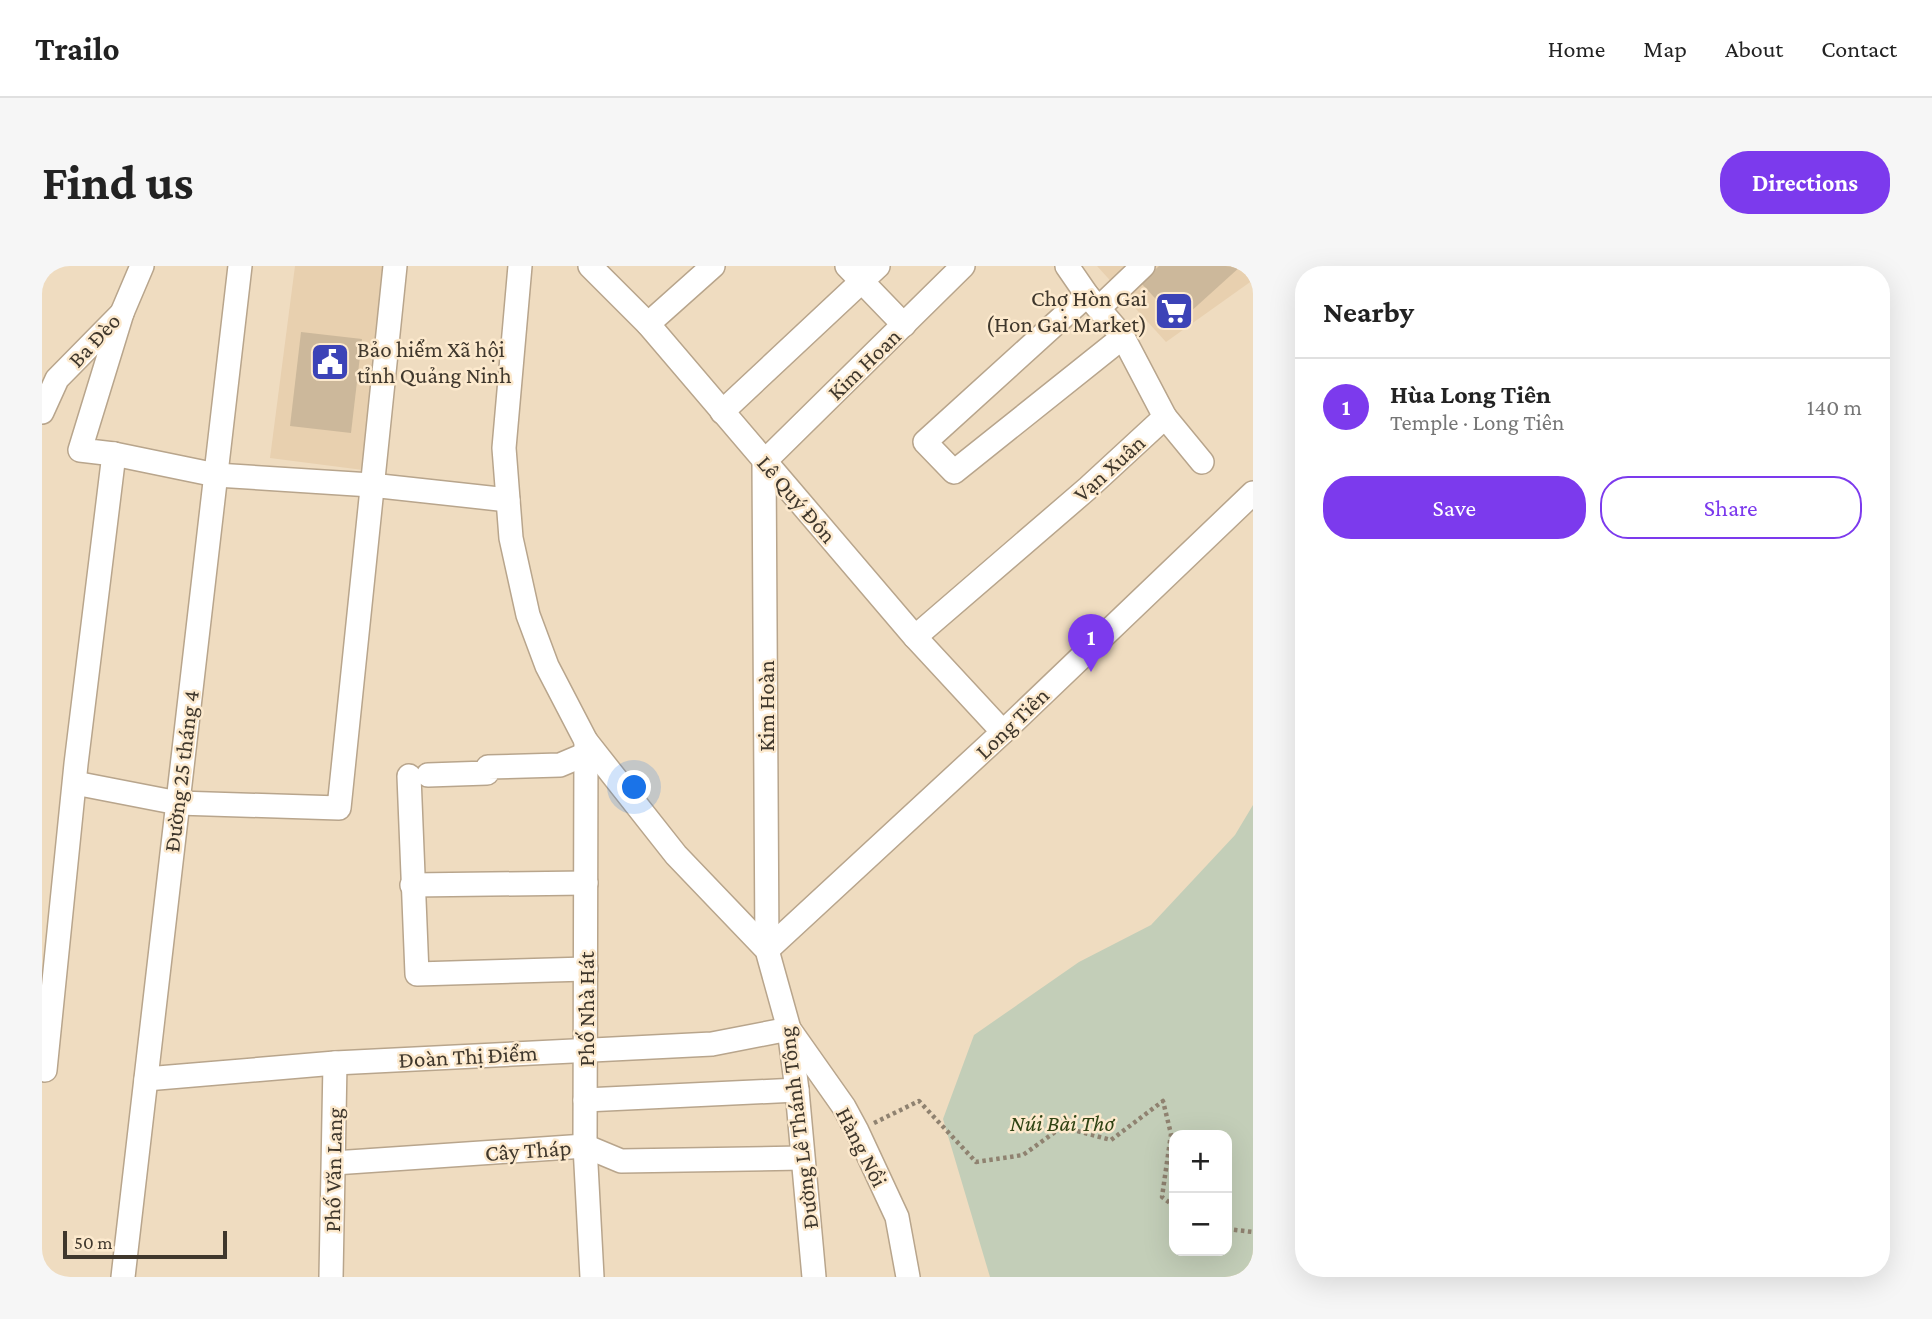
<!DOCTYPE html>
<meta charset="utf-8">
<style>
body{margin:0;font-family:"Crimson Pro",serif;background:#f6f6f6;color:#222}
.controls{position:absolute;right:21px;bottom:21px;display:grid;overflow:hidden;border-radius:14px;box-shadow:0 7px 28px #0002}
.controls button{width:63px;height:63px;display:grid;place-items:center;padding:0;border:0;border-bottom:2px solid #e0e0e0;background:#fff;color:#222;font:35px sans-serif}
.scale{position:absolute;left:21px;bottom:18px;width:164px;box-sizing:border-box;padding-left:7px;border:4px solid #3f372c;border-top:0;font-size:19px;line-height:24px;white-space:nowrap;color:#3f372c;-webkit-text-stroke:5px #fce9cd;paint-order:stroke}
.you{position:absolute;left:593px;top:522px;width:24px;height:24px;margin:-18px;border:5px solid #fff;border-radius:50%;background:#1a73e8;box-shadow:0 0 0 10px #1a73e833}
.badge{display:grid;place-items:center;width:46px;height:46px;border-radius:50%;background:#7c3aed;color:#fff;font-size:23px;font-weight:700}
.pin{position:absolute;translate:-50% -58px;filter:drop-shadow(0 2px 4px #0008)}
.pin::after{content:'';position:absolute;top:37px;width:24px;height:21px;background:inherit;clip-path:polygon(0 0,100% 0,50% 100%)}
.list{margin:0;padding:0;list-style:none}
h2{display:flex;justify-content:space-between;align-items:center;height:91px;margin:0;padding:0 28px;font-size:30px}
h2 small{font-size:23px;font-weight:400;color:#767676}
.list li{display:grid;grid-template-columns:46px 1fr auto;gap:21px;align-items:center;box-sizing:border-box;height:98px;padding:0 28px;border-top:2px solid #e0e0e0}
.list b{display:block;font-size:26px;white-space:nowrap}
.list p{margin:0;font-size:23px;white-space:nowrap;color:#767676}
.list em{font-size:23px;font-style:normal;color:#767676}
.actions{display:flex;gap:14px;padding:21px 28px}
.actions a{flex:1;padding:16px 0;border:2px solid #7c3aed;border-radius:28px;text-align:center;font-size:24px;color:#7c3aed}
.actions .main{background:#7c3aed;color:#fff}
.map{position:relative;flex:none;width:1211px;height:1011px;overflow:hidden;border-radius:28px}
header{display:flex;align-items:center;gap:42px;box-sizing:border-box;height:98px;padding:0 35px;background:#fff;border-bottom:2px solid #e0e0e0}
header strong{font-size:33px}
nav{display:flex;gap:38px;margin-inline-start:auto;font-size:24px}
.intro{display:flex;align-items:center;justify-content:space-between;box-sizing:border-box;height:168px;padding:0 42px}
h1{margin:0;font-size:49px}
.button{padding:18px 32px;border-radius:28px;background:#7c3aed;color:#fff;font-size:24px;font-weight:700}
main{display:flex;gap:42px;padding:0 42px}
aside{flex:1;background:#fff;border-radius:28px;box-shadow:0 7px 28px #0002}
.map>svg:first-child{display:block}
.built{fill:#e8d0af}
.green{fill:#c3ceb8;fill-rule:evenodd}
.building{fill:#ccb89b}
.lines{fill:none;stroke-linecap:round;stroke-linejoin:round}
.minor-casing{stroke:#b8a58c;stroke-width:26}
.path{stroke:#8f8270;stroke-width:4.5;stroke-dasharray:3.5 3.5;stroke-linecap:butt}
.minor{stroke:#fff;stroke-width:23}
.labels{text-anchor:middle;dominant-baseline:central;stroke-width:5;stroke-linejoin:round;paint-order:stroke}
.poi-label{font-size:23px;fill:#3f372c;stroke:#fce9cd;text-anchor:end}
.street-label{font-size:23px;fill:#3f372c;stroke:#fce9cd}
.park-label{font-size:23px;font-style:italic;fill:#2f4313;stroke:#fce9cd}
</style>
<header>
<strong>Trailo</strong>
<nav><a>Home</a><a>Map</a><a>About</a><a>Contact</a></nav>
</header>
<div class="intro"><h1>Find us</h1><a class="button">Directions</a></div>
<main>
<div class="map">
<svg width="1211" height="1011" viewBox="0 0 1211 1011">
<rect width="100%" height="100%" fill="#efdcc0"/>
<!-- built -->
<g class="built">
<path d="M253 0H348L321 204 228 192Z"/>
<path d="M1055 0H1211V14L1124 76Z"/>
</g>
<!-- green -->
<path class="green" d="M1211 539V1011H948L901 853 932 769 1037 696 1109 659 1193 569ZM1132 869H1185V985H1132Z"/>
<!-- building -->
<g class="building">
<path d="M1117 0H1199L1136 57 1099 17Z"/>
<path d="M259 66 320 73 309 167 248 160Z"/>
</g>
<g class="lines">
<!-- minor casing -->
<g class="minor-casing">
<g id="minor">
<path d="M478 0 462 182 469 272 486 349 505 400 544 475 634 589 725 684 747 763 755 824 772 1011"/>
<path d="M548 0 606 58 873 371 961 466"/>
<path d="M805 0 862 59"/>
<path d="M1045 29 883 176 912 206 1081 71"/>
<path d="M1057 42 1101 0"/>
<path d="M80 47 38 184 72 188 174 209 329 219 466 234"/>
<path d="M606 58 671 0"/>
<path d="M0 146 15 113 80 47 100 0"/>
<path d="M680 146 836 0"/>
<path d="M1123 151 1160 196"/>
<path d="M873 371 1046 222 1123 151 1081 71 1045 29 1025 0"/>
<path d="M544 475 543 880 550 1011"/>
<path d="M386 509 445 507 446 501 518 499 544 488"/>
<path d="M367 510 375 708 544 703"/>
<path d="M33 517 136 537 297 542 353 0"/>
<path d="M370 619 544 617"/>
<path d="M725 684 722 196 921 0"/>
<path d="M725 684 961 466 1211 227"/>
<path d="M3 804 34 498 72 188"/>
<path d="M104 813 293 797 670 778 747 763 802 841 815 865 855 951 866 1011"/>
<path d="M543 834 755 824"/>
<path d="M292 897 543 880 579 895 760 892"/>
<path d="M81 1011 198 0"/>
<path d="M289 1011 293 797"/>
</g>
</g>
<!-- path -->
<g class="path">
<path d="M832 857 877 835 934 896 981 889 1020 861 1069 874 1121 835 1129 868 1120 931 1132 940"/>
<path d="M1185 963 1211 966"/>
</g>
<!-- minor -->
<use href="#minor" class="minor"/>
</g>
<!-- icons -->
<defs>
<g id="supermarket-square" transform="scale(2.0125)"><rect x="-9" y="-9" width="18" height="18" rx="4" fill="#3c43b7" stroke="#fce9cd"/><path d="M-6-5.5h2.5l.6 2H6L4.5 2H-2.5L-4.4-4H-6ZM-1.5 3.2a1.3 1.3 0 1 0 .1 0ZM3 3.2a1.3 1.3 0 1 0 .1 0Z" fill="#fff"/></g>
<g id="civic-square" transform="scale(2.0125)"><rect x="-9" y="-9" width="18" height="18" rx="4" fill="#3c43b7" stroke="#fce9cd"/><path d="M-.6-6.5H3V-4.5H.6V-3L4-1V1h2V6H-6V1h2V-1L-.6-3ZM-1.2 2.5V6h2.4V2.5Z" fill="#fff"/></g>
</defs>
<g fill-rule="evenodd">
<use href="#supermarket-square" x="1132" y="45"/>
<use href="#civic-square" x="288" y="96"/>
</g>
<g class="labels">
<!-- poi labels -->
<g class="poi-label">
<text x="1105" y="32">Chợ Hòn Gai<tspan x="1105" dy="26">(Hon Gai Market)</tspan></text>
<text x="315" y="83" text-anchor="start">Bảo hiểm Xã hội<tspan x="315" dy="26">tỉnh Quảng Ninh</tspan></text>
</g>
<!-- street labels -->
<g class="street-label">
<text transform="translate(52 74) rotate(-47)">Ba Đèo</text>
<text transform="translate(822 98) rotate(-44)">Kim Hoan</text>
<text transform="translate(1067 202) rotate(-42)">Vạn Xuân</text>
<text transform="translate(755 233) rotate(49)">Lê Quý Đôn</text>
<text transform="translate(724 440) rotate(-90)">Kim Hoàn</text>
<text transform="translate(970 457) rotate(-44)">Long Tiên</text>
<text transform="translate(139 505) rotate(-83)">Đường 25 tháng 4</text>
<text transform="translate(544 743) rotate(-90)">Phố Nhà Hát</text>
<text transform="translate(426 790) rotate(-3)">Đoàn Thị Điểm</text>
<text transform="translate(756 862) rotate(-97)">Đường Lê Thánh Tông</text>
<text transform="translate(820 881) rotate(63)">Hàng Nồi</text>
<text transform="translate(486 884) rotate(-4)">Cây Tháp</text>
<text transform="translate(291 904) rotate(-89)">Phố Văn Lang</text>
</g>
<!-- park labels -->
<g class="park-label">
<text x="1020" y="857">Núi Bài Thơ</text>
</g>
</g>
</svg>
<div class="controls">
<button>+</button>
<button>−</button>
</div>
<div class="scale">50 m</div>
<div class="you"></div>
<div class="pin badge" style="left:1049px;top:406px">1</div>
</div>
<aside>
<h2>Nearby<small></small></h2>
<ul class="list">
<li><span class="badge">1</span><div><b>Hùa Long Tiên</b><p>Temple · Long Tiên</p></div><em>140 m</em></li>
</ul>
<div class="actions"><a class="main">Save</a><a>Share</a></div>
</aside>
</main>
